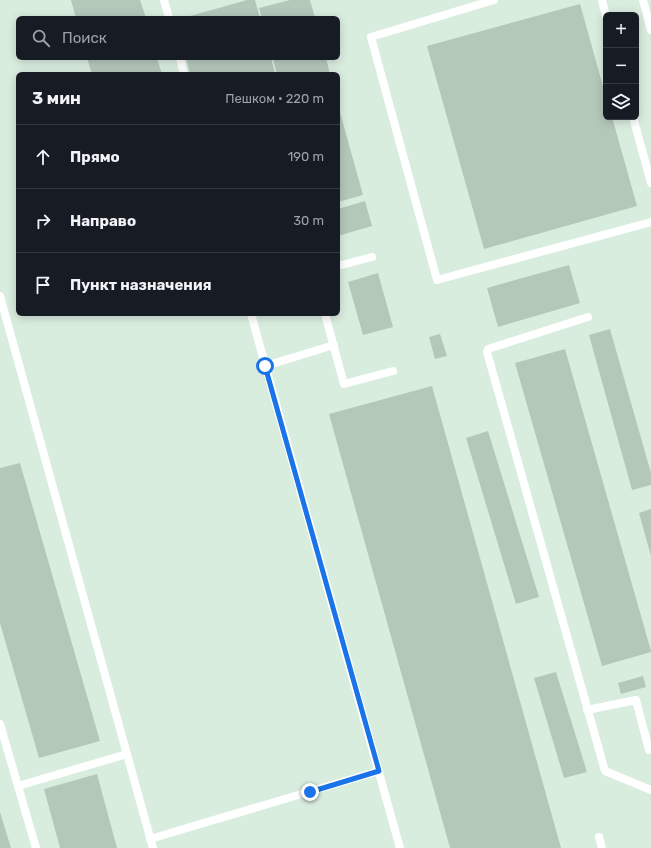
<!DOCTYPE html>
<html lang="ru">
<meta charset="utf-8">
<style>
body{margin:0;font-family:Rubik,sans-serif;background:#20242c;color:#f1f3f6}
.controls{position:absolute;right:12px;top:12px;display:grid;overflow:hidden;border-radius:6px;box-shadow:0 2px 10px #0003}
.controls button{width:36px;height:36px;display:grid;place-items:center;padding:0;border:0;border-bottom:1px solid #363941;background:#171b24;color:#f1f3f6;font:20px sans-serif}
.stop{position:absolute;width:12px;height:12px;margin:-9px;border:3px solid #1a73e8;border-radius:50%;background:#fff}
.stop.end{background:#1a73e8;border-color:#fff;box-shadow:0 1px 4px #0008}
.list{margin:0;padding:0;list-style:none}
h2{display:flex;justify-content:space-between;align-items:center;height:52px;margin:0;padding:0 16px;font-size:17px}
h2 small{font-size:13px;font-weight:400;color:#9ea1a6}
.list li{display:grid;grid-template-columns:26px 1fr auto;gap:12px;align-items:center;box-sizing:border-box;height:64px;padding:0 16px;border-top:1px solid #363941}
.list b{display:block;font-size:15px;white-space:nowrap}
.list em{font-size:13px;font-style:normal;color:#9ea1a6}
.icon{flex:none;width:22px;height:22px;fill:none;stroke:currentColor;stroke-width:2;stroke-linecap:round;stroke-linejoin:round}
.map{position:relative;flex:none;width:651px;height:848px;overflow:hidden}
.search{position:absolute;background:#171b24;box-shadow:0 2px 10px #0003;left:16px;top:16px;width:324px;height:44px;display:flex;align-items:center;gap:10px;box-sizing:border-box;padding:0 14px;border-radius:6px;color:#9ea1a6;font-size:15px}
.panel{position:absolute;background:#171b24;box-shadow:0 2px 10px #0003;left:16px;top:72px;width:324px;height:244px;border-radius:6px}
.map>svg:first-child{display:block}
.building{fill:#b4c8ba}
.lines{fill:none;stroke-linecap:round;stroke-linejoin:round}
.lane{stroke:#fff;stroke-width:8}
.route{stroke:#1a73e8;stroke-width:5}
</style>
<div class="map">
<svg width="651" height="848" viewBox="0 0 651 848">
<rect width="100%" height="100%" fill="#d9eddf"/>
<!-- building -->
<g class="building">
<path d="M71 0H140L146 18H76Z"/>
<path d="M247 0H255L260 18H183Z"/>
<path d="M290 0H310L315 18H262L259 8Z"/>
<path d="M580 4 606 97V117H612L637 206 484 249 427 46Z"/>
<path d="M87 58H157L162 74H92Z"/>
<path d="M186 58H271L275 74H190Z"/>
<path d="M273 58H326L330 74H277Z"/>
<path d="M338 105 363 195 338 202Z"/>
<path d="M365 201 372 226 338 236V209Z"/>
<path d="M569 265 580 303 498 327 487 288Z"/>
<path d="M378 273 393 327 363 335 348 282Z"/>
<path d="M610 329 651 473V485L632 490 589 335Z"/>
<path d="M440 334 447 356 435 359 429 337Z"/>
<path d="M565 349 651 651V652L602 666 515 363Z"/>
<path d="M432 386 561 848H450L329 414Z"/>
<path d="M488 431 539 597 516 604 466 438Z"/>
<path d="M20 463 100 741 39 758 0 623V468Z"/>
<path d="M651 509V556L639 513Z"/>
<path d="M556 672 587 772 564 778 534 678Z"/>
<path d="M643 676 646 687 621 694 618 683Z"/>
<path d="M97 774 117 848H60L44 789Z"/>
<path d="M0 812 11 848H0Z"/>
</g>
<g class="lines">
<!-- lane -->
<g class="lane">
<path d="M164 0 169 18"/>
<path d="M494 0 371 37 437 280 651 222"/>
<path d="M602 0 606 16"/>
<path d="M643 0 651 30"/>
<path d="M180 58 184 74"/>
<path d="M633 117 651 183"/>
<path d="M338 266 372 257"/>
<path d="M0 296 153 848"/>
<path d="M251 314 400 848"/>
<path d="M325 314 344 384 393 371"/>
<path d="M588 317 488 349 487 352 605 771 651 790"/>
<path d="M265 366 334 345"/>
<path d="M587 710 636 700 649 750"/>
<path d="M0 724 36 848"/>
<path d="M18 786 127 754"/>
<path d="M599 837 602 848"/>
<path d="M150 839 379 771"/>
</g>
</g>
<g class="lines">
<!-- route -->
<path class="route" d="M265 366 379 771 310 792"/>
</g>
</svg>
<div class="controls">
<button>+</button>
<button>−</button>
<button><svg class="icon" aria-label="layers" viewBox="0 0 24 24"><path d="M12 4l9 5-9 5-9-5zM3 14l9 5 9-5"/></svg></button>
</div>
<div class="stop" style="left:265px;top:366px"></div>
<div class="stop end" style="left:310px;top:792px"></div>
<div class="search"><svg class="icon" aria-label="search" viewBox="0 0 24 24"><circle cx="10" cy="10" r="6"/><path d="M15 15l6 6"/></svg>Поиск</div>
<section class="panel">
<h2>3 мин<small>Пешком · 220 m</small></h2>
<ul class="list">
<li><svg class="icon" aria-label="ahead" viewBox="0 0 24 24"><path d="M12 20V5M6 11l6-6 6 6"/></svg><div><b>Прямо</b></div><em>190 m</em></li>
<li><svg class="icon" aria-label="right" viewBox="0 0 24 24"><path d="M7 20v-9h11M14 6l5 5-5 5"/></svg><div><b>Направо</b></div><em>30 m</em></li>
<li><svg class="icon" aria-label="arrive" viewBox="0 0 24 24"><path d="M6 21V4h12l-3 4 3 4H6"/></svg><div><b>Пункт назначения</b></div></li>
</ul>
</section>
</div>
